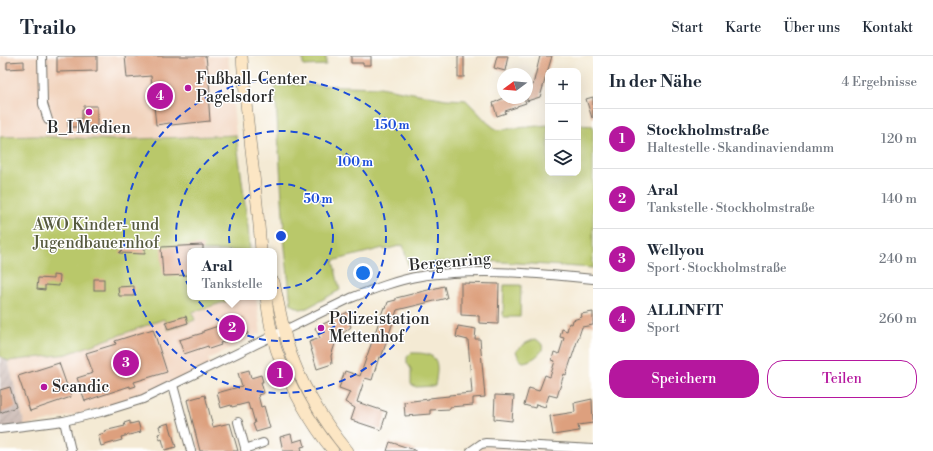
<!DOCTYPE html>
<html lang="de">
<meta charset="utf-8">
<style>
body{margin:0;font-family:"Libre Bodoni",serif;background:#f2f2f3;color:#1f2937}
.controls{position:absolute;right:12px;top:12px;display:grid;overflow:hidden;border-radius:8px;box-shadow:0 4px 16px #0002}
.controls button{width:36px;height:36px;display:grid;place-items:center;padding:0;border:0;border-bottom:1px solid #e0e1e3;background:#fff;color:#1f2937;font:20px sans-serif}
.compass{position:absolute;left:497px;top:12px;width:36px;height:36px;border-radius:50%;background:#fff;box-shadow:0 4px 16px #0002;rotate:254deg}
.you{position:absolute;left:363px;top:217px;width:14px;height:14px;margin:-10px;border:3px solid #fff;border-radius:50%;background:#1a73e8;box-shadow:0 0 0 6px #1a73e833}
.badge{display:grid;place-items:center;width:26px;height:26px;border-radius:50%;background:#b5179e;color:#fff;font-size:13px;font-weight:700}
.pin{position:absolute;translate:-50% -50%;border:2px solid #fff;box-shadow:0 1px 4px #0006}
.popup{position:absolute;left:187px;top:192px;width:90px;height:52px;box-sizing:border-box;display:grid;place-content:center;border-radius:8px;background:#fff;filter:drop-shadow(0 1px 3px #0005);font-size:13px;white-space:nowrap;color:#747a83}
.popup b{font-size:15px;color:#1f2937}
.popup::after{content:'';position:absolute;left:50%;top:100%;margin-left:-8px;border:8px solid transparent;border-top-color:#fff}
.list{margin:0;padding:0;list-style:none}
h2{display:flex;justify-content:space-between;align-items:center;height:52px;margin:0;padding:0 16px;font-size:17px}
h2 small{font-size:13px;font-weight:400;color:#747a83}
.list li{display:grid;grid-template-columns:26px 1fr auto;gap:12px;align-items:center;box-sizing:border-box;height:60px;padding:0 16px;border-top:1px solid #e0e1e3}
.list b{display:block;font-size:15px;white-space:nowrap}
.list p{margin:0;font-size:13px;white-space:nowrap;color:#747a83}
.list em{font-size:13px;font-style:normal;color:#747a83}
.actions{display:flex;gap:8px;padding:12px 16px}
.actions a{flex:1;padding:9px 0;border:1px solid #b5179e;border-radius:16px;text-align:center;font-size:14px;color:#b5179e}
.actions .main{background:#b5179e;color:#fff}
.icon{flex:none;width:22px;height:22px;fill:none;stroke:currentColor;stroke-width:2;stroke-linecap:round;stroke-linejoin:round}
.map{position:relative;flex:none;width:593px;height:395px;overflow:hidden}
header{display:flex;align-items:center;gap:24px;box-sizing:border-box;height:56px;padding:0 20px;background:#fff;border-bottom:1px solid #e0e1e3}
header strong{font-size:19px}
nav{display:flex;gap:22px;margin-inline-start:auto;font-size:14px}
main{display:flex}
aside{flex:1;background:#fff}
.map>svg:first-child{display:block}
.built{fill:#f2d4be}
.industrial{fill:url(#industrial-furrows)}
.green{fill:#b9c86a;stroke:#727a4a}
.building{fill:#dda07e}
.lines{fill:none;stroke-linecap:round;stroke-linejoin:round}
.street-casing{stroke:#716e66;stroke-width:10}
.secondary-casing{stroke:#716e66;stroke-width:12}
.street{stroke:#fff;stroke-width:8}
.secondary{stroke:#fce6c4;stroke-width:11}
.ring{fill:none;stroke:#1d4ed8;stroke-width:2;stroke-dasharray:7 5}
.poi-dot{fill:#b5179e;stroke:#fff;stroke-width:1.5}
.labels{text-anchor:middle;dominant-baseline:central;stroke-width:3;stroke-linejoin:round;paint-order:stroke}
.poi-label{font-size:16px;fill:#2b2b2b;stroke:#fff;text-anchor:start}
.park-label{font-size:16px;fill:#565a3e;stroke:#fff}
.street-label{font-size:16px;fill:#2b2b2b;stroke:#fff}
.centre{fill:#1d4ed8;stroke:#fff;stroke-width:2}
.ring-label{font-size:12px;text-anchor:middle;font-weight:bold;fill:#1d4ed8;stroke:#fff;stroke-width:3;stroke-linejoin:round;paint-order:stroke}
</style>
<header>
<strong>Trailo</strong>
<nav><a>Start</a><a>Karte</a><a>Über uns</a><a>Kontakt</a></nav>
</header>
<main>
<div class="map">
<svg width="593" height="395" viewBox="0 0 593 395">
<defs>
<pattern id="industrial-furrows" width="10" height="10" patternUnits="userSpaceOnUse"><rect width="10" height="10" fill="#cfc0ba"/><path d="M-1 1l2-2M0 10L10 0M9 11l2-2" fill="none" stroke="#b2a5a0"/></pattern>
</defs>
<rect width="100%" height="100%" fill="#fff"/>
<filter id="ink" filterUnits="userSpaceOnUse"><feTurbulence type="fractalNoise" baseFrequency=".025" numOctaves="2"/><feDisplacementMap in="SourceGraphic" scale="8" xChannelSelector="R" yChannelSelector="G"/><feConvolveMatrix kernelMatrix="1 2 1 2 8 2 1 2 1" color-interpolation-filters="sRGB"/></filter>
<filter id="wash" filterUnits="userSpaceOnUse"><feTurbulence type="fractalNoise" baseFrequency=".012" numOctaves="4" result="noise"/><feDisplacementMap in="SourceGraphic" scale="16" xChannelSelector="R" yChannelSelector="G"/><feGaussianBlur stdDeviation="0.9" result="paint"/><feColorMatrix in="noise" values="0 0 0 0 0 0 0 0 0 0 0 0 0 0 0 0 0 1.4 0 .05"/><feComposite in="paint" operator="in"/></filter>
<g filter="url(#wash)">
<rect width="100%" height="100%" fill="#f4ead4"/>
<!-- built -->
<g class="built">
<path d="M0 0H228L236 79 113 84 36 80 0 81Z"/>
<path d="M241 241H256L261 277 208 303 212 310 143 343 25 370 8 305 67 298 164 263 168 274 194 264 192 256Z"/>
<path d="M488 390 560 395H475L478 392Z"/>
</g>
<!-- industrial -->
<path class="industrial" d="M0 300 8 305 25 370 0 373Z"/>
<!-- green -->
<g class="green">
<path d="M303 0H326V9L303 10Z"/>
<path d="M275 28 380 31 446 43 466 44 488 67 497 74 548 69V117H578V69L593 70V212L471 204 438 206 409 212 403 189 384 194 383 192 333 205 340 234 307 252 300 253 291 248 285 192Z"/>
<path d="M236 79 248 171 250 195H190V241H241L192 256 195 264 168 274 164 263 67 298 8 305 0 300V81L36 80 113 84Z"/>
<path d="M504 229H521L520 261H503Z"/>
<path d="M535 283C553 291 534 305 523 306L519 303 516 295 526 287Z"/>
<path d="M411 297C440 296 439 306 435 330L416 331 411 328V313L407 307V301Z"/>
</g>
<g id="blocks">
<!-- building -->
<g class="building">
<path d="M57 0H97V15L57 16Z"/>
<path d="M125 0H206L210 36H208L210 65 171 69 170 67 156 69 151 20 127 22Z"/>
<path d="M351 0H371V9H363V7H351Z"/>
<rect x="458" y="0" width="6" height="21"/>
<path d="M497 0H508L505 15 494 12Z"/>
<path d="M540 0H552L540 41 527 45V31L533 29Z"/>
<path d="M24 5V12L7 13V6Z"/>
<path d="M593 41V61L592 62 586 43Z"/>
<path d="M504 42H524L526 47 517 50V51L505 55 506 57 497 60 493 47Z"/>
<path d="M84 50H97V71H68V63H82V54H84Z"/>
<path d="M203 189V195H190V219L163 220 161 191Z"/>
<path d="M124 192H145V198L119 197Z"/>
<path d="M53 219 60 220 59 230 45 229V234L37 233 38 222 53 223Z"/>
<rect x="94" y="223" width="10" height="11"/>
<path d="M461 227 499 228 498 268 479 267V260L461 259Z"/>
<path d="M134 230V240H119L118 231Z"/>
<path d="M444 230 447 242 397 254 381 302 379 301 372 324 365 322 357 346 387 356 381 374 351 364 355 352 345 346 350 336 339 332 345 315 360 320 384 251 386 252 388 246 396 244V242Z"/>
<path d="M348 256 352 264 349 266 351 271 342 278 335 288 331 300 332 308 317 313 309 286 320 282 315 272Z"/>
<path d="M593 256V269L582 271 566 319 564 318 557 341 549 339 545 351 536 348 535 352 524 349 529 332 539 335 545 319 550 321 555 305 552 304 554 296 559 298 564 282 560 281 562 273 567 275 569 267 572 268 573 264 582 261 581 258Z"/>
<path d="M186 260 188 267 168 273 165 266Z"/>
<path d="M243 262 248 278 220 287 221 289 209 293 208 290 184 298 179 284 203 277V275Z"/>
<path d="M458 270 476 273 475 283H480L485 341 473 342V349L450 351V353L430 354V358L405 360 404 346 429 343V342L449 340V339L472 337 468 284 456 281Z"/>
<path d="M153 273 167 316 134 326 136 330 130 332V330L85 345 77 322 93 317 86 297 116 288 115 285Z"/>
<path d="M59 307 71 341 30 355 18 320Z"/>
<path d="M249 314 251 322 261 319 263 326H261L264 337 258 339 261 351 264 350 270 372 256 376 253 368 255 367 251 353 250 354 248 347 232 351 231 349 221 352 217 337 242 330 238 317Z"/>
<path d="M10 331 16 351 0 357V334Z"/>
<path d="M205 339 213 371 230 367 238 395H200L187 344Z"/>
<path d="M495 339 514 340 512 365 494 363Z"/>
<path d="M592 343 593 367 578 369 579 375 553 379 550 360 575 356 574 347Z"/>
<path d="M130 365V368L138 366 141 376 121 381 122 384 101 390 98 379 105 377 104 375 125 370 124 367Z"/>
<path d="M169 367 176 391 165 394 162 383 160 384 158 378 161 377 159 370Z"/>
<path d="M291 378 293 386 303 383 305 390 301 391 302 395H283L280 381Z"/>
<path d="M390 386 415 394V395H387Z"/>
</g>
</g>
</g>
<g filter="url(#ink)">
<use href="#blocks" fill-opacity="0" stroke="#716e66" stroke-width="1"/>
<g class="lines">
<!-- street casing -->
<g class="street-casing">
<g id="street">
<path d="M42 0 43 48 48 64"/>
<path d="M173 329 191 395"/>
<path d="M64 365 71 395"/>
<path d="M238 366 246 395"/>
<path d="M0 373 64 365 101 356 143 343 351 242C374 233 397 224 421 220 431 218 442 218 452 217 499 214 546 218 593 223"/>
<path d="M245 393 263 387"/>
<path d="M471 395 481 388 486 387 593 393"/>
</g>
</g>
<!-- secondary casing -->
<g class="secondary-casing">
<g id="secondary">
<path d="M242 0C246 65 257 130 261 195"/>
<path d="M274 226C278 245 282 266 287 286 299 325 322 364 348 395"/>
<path d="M266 241C268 258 271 276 276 293 287 326 311 368 333 395"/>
</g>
</g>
<!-- street -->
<use href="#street" class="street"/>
<!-- secondary -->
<use href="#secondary" class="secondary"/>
</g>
</g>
<!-- distance rings -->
<g class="ring">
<circle cx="281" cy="180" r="52"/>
<circle cx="281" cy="180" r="105"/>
<circle cx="281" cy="180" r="157"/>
</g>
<!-- markers -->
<g class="poi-dot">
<circle cx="188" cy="32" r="4"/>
<circle cx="89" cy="56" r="4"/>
<circle cx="321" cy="272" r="4"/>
<circle cx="44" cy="331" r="4"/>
</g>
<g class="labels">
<!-- poi labels -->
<g class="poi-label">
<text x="196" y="23">Fußball-Center<tspan x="196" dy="18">Pagelsdorf</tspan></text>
<text x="89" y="72" text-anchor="middle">B_I Medien</text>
<text x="329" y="263">Polizeistation<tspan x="329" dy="18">Mettenhof</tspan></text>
<text x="52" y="331">Scandic</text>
</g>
<!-- park labels -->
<g class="park-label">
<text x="96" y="169">AWO Kinder- und<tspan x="96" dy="18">Jugendbauernhof</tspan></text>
</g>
<!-- street labels -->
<g class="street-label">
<text transform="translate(450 206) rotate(-5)">Bergenring</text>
</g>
</g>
<circle cx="281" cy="180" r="6" class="centre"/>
<g class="ring-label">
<text x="392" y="73">150 m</text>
<text x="355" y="110">100 m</text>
<text x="318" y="147">50 m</text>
</g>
</svg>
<div class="controls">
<button>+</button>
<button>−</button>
<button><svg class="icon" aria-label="layers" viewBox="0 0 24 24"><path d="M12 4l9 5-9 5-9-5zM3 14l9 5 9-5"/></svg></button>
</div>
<svg class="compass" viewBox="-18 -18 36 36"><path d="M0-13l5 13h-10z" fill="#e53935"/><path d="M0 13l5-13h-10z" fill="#747a83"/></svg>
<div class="you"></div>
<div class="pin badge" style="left:280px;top:318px">1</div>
<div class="pin badge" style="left:232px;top:272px">2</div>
<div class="popup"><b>Aral</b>Tankstelle</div>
<div class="pin badge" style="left:126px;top:307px">3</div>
<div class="pin badge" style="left:160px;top:40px">4</div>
</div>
<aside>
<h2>In der Nähe<small>4 Ergebnisse</small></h2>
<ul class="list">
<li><span class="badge">1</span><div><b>Stockholmstraße</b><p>Haltestelle · Skandinaviendamm</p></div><em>120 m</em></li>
<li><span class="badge">2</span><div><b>Aral</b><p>Tankstelle · Stockholmstraße</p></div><em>140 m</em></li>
<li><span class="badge">3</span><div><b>Wellyou</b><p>Sport · Stockholmstraße</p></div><em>240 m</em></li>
<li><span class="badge">4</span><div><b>ALLINFIT</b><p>Sport</p></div><em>260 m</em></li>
</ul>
<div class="actions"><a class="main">Speichern</a><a>Teilen</a></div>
</aside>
</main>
